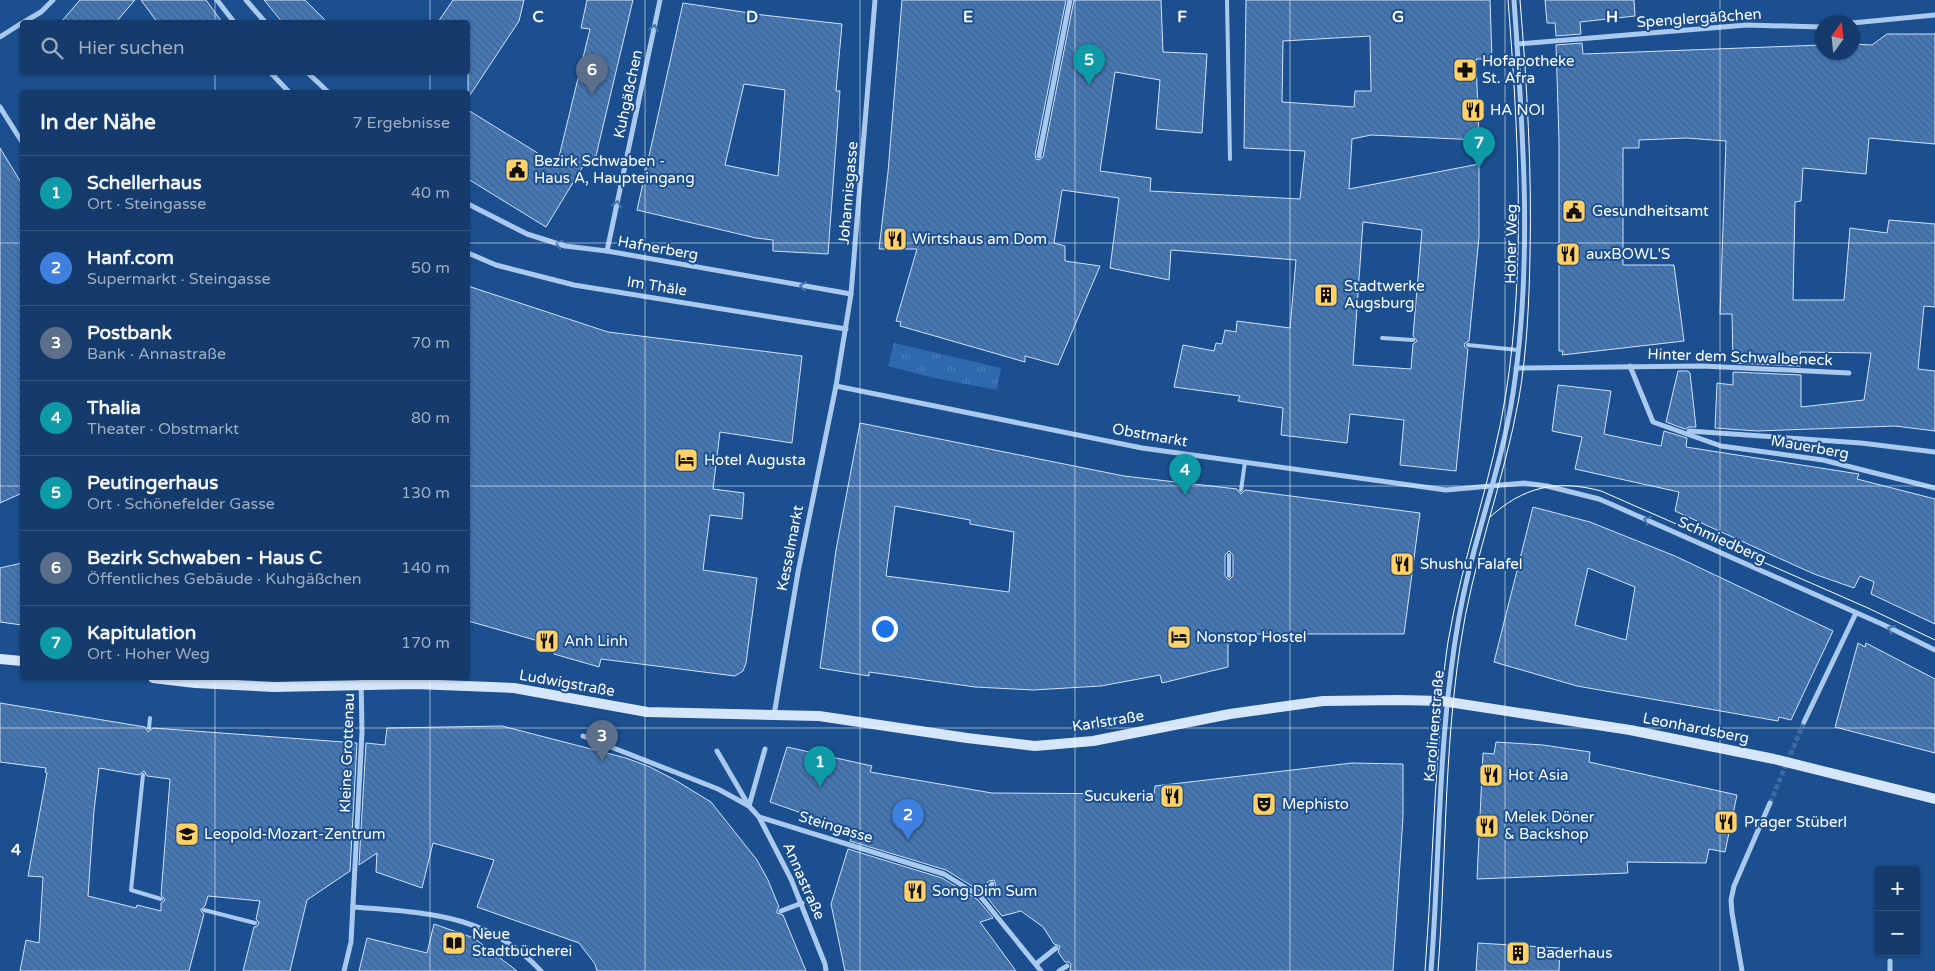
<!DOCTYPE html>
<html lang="de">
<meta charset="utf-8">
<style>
body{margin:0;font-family:"Varela Round",sans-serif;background:#1d4271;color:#f1f3f6}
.controls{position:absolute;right:15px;bottom:15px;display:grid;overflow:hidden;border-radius:5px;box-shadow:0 1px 4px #0004}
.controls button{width:45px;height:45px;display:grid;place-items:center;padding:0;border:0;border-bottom:1px solid #33557e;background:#143b6b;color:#f1f3f6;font:25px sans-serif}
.compass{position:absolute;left:1815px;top:15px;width:45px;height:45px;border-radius:50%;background:#143b6b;box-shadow:0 1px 4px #0004;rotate:15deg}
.you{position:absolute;left:884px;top:628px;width:18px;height:18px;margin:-12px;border:4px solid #fff;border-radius:50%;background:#1a73e8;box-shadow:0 0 0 8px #1a73e833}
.badge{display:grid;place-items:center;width:32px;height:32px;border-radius:50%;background:#ffd166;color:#fff;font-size:16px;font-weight:700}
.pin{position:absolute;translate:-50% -41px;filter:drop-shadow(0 1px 2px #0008)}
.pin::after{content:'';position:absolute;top:26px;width:18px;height:15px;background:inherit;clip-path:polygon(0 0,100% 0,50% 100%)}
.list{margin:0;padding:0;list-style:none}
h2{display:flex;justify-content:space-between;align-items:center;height:65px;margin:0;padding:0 20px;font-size:21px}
h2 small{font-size:16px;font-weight:400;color:#9dadc1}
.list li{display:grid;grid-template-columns:32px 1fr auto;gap:15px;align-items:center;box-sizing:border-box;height:75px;padding:0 20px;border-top:1px solid #33557e}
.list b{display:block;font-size:19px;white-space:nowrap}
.list p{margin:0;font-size:16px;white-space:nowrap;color:#9dadc1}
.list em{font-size:16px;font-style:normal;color:#9dadc1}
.icon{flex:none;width:28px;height:28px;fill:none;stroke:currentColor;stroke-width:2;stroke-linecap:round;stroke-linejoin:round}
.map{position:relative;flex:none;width:1935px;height:971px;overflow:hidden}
.search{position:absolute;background:#143b6b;box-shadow:0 1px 4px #0004;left:20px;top:20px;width:450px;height:55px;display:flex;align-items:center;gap:12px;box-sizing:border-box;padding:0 18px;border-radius:5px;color:#9dadc1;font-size:19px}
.panel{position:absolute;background:#143b6b;box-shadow:0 1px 4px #0004;left:20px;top:90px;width:450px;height:590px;border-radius:5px}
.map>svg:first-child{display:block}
.grass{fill:url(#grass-tufts)}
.building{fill:url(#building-back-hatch);stroke:#cfe3fa;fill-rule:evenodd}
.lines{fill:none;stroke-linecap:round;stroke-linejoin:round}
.street-tunnel{stroke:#3d69a0;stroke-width:5;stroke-dasharray:5 2.5;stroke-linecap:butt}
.lane{stroke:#a9c9ee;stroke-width:4}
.street{stroke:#a9c9ee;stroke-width:5}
.secondary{stroke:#d6e6fa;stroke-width:10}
.tram{stroke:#fff;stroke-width:1}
.oneway{stroke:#4674ac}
.grid{fill:none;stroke:#fff;stroke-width:1;stroke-opacity:0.55}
.labels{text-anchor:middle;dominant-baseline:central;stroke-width:4;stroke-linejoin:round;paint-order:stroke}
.street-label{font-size:15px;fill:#fff;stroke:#1b4f8f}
.poi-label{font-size:15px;fill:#fff;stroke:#1b4f8f;text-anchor:start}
.grid-label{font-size:16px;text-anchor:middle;font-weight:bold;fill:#fff;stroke:#1b4f8f;stroke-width:4;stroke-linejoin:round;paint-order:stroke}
</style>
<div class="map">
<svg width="1935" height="971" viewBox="0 0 1935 971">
<defs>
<pattern id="grass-tufts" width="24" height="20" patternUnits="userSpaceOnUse" patternTransform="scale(1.25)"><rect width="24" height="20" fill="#2e69ad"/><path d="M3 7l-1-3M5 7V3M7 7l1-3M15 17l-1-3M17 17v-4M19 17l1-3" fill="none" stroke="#4d80b9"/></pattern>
<pattern id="building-back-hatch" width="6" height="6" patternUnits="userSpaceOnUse" patternTransform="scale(1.25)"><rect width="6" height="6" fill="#4478b7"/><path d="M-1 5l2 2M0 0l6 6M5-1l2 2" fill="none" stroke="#486282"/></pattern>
</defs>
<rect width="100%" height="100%" fill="#1b4f8f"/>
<!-- grass -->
<path class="grass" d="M894 343 1001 368 997 390 934 378 888 366Z"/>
<!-- building -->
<g class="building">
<path d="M80 0H135L116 22H61Z"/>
<path d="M141 0H206L222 22H157Z"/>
<path d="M264 0H305L327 22H282Z"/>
<path d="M453 0H524L519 21 468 98V22H438Z"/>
<path d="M587 0H633L595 160 588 158 546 227 468 179V110L557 165 590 29 581 28Z"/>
<path d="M902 0H1066L1035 155 1036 159 1039 160 1043 157 1074 0H1161L1163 52 1207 54 1202 133 1156 129 1160 80 1115 72 1100 171 1151 178 1150 191 1300 199 1305 151 1244 148 1246 0H1490L1492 59H1476L1479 140 1371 135 1352 139 1349 189 1479 164V237L1469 341 1464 344 1465 347 1468 349 1456 471 1400 465 1404 420 1350 414 1347 443 1281 435 1283 408 1238 401 1240 396 1174 387 1183 345 1214 351 1216 343 1222 344 1225 330 1236 332 1237 321 1290 328 1296 260 1171 250 1169 280 1110 268 1119 198 1062 190 1054 243 1065 246V261L1100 266 1058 365 1025 356V362L900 326 901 322 896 321 917 249H879L888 172ZM1370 36 1371 91H1355L1354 107 1282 102 1283 41ZM1363 222 1422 230 1413 336 1417 341 1413 344 1411 369 1353 365Z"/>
<path d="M1545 0H1634L1635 16 1580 22 1581 34 1556 36 1555 23H1547Z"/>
<path d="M683 3 763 15 842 24 836 91H840L828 254 773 251V240L756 238 637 210ZM744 84 785 90 778 176 725 165Z"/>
<path d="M1887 34H1935V144L1869 138 1866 174 1803 168 1801 201 1795 202 1793 300H1844L1850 228 1887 233 1889 220 1935 224V307L1924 306 1918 369 1935 371V431L1895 426 1757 431 1715 428 1717 383 1733 385V372L1801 375V407L1864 400 1871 353 1800 352 1801 366 1733 363 1732 314H1720L1726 141 1686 138 1639 140V148H1623V265H1674L1684 341 1562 355 1563 351H1559V140L1556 45 1582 43 1583 54 1822 45V52H1852V44L1872 45Z"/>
<path d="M0 148 22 184V493L0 503Z"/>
<path d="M468 286 608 332 802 356 792 443 720 432 713 489 744 493 742 519 710 515 703 570 757 578 746 663 743 671 735 676 601 659 599 667 554 654 556 646 468 621Z"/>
<path d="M1678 371H1688L1690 373 1696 427H1689L1685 429 1666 422Z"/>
<path d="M1558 385 1611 391 1604 434 1661 446 1664 431 1687 438 1686 447 1859 474 1857 479 1935 499V624L1871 594 1874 582 1860 576 1854 588 1814 574 1675 511 1679 492 1575 469 1582 437 1552 431Z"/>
<path d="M860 423 1124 476 1237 489 1241 494 1245 490 1420 513 1404 634H1228V667L1162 683 1160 675 1101 686 1033 690 975 687 869 672V676L820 668 836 550ZM895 506 970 520V524L1014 532 1009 592 886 576ZM1229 551 1233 555V576L1229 580 1225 576V555Z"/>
<path d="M1533 507 1590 522 1675 556 1833 631 1791 720 1779 717 1778 721 1577 686 1494 662ZM1588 568 1635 587 1626 640 1575 625Z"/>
<path d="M22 563V625L0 622V568Z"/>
<path d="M1858 643 1865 647 1866 643 1935 679V753L1835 727Z"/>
<path d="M0 703 145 727 148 732 153 728 357 743 350 871 307 900 290 971H243L254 927 257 926 259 923 256 919 260 901 208 896 205 906 201 909V911L204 914 189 971H20L26 940 39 943 43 877 28 876 47 773 45 772 46 768 0 762ZM99 768 139 775 144 771 147 776 170 779 161 895 165 900 161 903V911L137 905 136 908 88 896 94 811Z"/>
<path d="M502 726 626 758 650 767 675 780 711 802 757 860 768 880 779 907 777 910V913L783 915 806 971H597L595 964 579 943 477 907 494 860 433 843 422 888 376 872 377 853 359 865 366 743 385 745 387 728Z"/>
<path d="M1496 742 1543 745 1590 752 1589 762 1737 795 1725 852 1709 849 1706 863 1627 862 1628 873 1477 879 1483 753 1494 754Z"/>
<path d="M787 747 872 766 870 772 992 793 1154 794 1155 786 1352 763 1403 764V817L1393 971H1070L1071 964 1069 962H1065L1058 952 1060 946 1054 944 1043 927 1021 911 1002 916 987 897 996 885 994 880 989 881 980 891 946 870 850 841 853 831 770 802Z"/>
<path d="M848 849 942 878 978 900 993 918 980 922 1016 971H845L831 904Z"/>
<path d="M434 924 474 938 517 971H359L367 938 427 953Z"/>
<path d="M1478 943 1560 948 1559 971H1476Z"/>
</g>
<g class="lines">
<!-- street-tunnel -->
<path class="street-tunnel" d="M1770 803 1804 722"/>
<!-- lane -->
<g class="lane">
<path d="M1227 0 1230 159"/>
<path d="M1382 338 1413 340"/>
<path d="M1468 345 1518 350"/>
<path d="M1241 490 1245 462"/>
<path d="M1229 576V555"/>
<path d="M149 728 150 718"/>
<path d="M143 775 131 890 161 899"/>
<path d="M204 910 255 923"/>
</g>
<!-- street -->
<g class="street">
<path d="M217 0 234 22"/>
<path d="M246 0 265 22"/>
<path d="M24 22 41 12 53 0"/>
<path d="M1852 23 1935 15"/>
<path d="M0 37 22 23"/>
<path d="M1517 44 1747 25 1822 27"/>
<path d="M270 72 289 92"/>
<path d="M307 72 328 92"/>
<path d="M0 107 22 142"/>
<path d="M1039 156 1070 0"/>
<path d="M468 204 527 234 565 246 607 251 851 294"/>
<path d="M607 251 660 0"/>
<path d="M468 253 496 265 574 285 846 329"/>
<path d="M1630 366 1653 422 1721 446 1823 460 1935 488"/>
<path d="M1516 368 1702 366 1849 373"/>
<path d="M836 386 1142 448 1446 490 1524 483 1547 486 1599 499 1613 505 1884 625 1935 650"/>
<path d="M1689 431 1861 443 1935 452"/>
<path d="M774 715 798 572 836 386 851 294 875 0"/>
<path d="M1804 722 1856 613"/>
<path d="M583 736 718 789 749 806"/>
<path d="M717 751 749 806 759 817 791 879 825 964 826 971"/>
<path d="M749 806 765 749"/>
<path d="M759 817 944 874 981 897 1041 971"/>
<path d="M981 897 992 884"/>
<path d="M353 907C427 913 487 913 541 971"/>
<path d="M781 911 802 903"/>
<path d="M1890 961V971"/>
<path d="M1036 964 1056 948"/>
<path d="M344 971 351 942 362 732 361 678"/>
<path d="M1059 971 1067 966"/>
<path d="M1431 971C1439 871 1438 770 1451 671 1455 637 1461 603 1469 570 1484 511 1504 453 1513 393 1533 263 1523 131 1514 0"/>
<path d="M1742 971 1732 913 1731 900 1734 886 1770 803"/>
</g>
<!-- secondary -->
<g class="secondary">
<path d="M0 659 22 661"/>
<path d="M153 678 195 683 274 687 415 684 514 688 647 712 819 716 967 738 1035 746 1093 741 1230 714 1323 701 1398 700 1442 701 1630 730 1774 759 1935 799"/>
</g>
<!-- tram -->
<g class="tram">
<path d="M1490 517C1523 487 1557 479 1601 491L1868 608 1935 640"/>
<path d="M1425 971C1431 894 1433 817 1439 740 1441 707 1443 674 1448 642 1462 558 1493 477 1506 393 1526 267 1518 127 1508 0"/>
<path d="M1438 971C1446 863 1444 754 1460 647 1472 562 1504 482 1519 398 1527 351 1529 303 1530 256 1532 170 1527 85 1520 0"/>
</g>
</g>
<!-- one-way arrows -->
<defs><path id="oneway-chevron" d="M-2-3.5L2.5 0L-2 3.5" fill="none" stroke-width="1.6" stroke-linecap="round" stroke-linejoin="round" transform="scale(1.25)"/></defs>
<g class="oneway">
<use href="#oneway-chevron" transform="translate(654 28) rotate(-78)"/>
<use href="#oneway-chevron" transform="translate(617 204) rotate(-78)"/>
<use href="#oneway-chevron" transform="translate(559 244) rotate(-164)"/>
<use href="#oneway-chevron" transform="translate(803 286) rotate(-170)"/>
<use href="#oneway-chevron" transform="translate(1647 520) rotate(-155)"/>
<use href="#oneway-chevron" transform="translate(1891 629) rotate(-155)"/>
</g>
<!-- grid -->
<path class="grid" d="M215 0V22M430 0V22M645 0V971M860 0V971M1075 0V971M1290 0V971M1505 0V971M1720 0V971M215 72V92M430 72V92M0 243H22M468 243H1935M0 486H22M468 486H1935M215 678V971M430 678V971M0 728H1935"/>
<!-- icons -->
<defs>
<g id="pharmacy-square" transform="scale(1.25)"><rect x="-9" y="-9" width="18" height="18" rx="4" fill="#ffd166" stroke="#1b4f8f"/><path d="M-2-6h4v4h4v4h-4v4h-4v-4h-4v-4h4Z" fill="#111"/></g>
<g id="restaurant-square" transform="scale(1.25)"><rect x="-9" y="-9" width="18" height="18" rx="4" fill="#ffd166" stroke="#1b4f8f"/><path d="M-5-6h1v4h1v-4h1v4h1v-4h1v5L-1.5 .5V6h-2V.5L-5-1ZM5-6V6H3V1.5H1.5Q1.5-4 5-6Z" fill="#111"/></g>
<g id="civic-square" transform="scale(1.25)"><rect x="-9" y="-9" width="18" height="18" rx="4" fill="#ffd166" stroke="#1b4f8f"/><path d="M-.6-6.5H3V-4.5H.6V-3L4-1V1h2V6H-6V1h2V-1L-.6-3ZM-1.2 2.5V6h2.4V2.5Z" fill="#111"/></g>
<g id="building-square" transform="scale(1.25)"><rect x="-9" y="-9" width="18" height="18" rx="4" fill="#ffd166" stroke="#1b4f8f"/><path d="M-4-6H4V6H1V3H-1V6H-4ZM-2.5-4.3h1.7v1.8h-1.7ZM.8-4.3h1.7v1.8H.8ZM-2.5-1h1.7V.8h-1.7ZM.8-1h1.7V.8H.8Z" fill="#111"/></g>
<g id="hotel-square" transform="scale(1.25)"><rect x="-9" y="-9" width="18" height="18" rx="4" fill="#ffd166" stroke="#1b4f8f"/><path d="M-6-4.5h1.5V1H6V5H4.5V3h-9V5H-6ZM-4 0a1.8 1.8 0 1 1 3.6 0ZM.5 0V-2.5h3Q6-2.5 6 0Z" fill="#111"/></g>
<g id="theatre-square" transform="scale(1.25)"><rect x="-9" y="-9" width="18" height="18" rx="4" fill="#ffd166" stroke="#1b4f8f"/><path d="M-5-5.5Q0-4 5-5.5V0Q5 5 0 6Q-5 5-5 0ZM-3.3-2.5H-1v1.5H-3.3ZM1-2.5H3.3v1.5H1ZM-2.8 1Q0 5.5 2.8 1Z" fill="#111"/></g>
<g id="university-square" transform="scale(1.25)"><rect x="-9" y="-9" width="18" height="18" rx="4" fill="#ffd166" stroke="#1b4f8f"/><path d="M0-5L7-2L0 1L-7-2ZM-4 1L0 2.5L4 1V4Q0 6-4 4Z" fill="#111"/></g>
<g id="library-square" transform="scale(1.25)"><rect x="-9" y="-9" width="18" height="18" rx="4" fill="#ffd166" stroke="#1b4f8f"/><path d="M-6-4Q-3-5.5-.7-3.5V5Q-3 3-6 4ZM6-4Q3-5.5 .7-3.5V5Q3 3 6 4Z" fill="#111"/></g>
</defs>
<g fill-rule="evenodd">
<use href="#pharmacy-square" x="1465" y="70"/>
<use href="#restaurant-square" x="1473" y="110"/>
<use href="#civic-square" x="517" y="170"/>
<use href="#civic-square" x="1574" y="211"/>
<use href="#restaurant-square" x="895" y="239"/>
<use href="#restaurant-square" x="1568" y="254"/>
<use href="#building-square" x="1326" y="295"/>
<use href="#hotel-square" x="686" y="460"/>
<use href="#restaurant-square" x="1402" y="564"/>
<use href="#hotel-square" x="1179" y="637"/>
<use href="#restaurant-square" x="547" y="641"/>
<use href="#restaurant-square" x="1491" y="775"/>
<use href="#restaurant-square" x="1172" y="796"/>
<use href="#theatre-square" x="1264" y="804"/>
<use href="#restaurant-square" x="1726" y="822"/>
<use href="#restaurant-square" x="1487" y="826"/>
<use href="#university-square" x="187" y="834"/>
<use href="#restaurant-square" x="915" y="891"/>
<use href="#library-square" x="454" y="943"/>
<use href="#building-square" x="1518" y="953"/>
</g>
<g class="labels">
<!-- street labels -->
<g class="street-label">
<text transform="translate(1699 18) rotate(-4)">Spenglergäßchen</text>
<text transform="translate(628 94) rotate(-78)">Kuhgäßchen</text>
<text transform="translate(848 193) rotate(-85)">Johannisgasse</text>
<text transform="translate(1511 244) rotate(-89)">Hoher Weg</text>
<text transform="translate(658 248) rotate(10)">Hafnerberg</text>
<text transform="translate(657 286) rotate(9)">Im Thäle</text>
<text transform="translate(1740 357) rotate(2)">Hinter dem Schwalbeneck</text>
<text transform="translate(1150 435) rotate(10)">Obstmarkt</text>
<text transform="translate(1810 447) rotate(10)">Mauerberg</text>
<text transform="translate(1722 540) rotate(24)">Schmiedberg</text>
<text transform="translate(790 548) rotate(-79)">Kesselmarkt</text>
<text transform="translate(567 683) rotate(10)">Ludwigstraße</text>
<text transform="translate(1108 721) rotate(-9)">Karlstraße</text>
<text transform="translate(1434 726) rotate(-85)">Karolinenstraße</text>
<text transform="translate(1696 728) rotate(11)">Leonhardsberg</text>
<text transform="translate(347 753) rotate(-88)">Kleine Grottenau</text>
<text transform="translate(836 827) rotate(17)">Steingasse</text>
<text transform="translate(804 881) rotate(66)">Annastraße</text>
</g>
<!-- poi labels -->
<g class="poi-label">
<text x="1482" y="61">Hofapotheke<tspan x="1482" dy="17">St. Afra</tspan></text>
<text x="1490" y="110">HA NOI</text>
<text x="534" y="161">Bezirk Schwaben -<tspan x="534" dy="17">Haus A, Haupteingang</tspan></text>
<text x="1592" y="211">Gesundheitsamt</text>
<text x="912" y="239">Wirtshaus am Dom</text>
<text x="1586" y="254">auxBOWL'S</text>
<text x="1344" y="286">Stadtwerke<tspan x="1344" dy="17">Augsburg</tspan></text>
<text x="704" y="460">Hotel Augusta</text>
<text x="1420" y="564">Shushu Falafel</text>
<text x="1196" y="637">Nonstop Hostel</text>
<text x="564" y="641">Anh Linh</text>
<text x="1508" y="775">Hot Asia</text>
<text x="1154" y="796" text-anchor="end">Sucukeria</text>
<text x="1282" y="804">Mephisto</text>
<text x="1504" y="817">Melek Döner<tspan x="1504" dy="17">&amp; Backshop</tspan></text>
<text x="1744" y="822">Prager Stüberl</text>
<text x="204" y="834">Leopold-Mozart-Zentrum</text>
<text x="932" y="891">Song Dim Sum</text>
<text x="472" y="934">Neue<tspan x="472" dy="17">Stadtbücherei</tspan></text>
<text x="1536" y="953">Baderhaus</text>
</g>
</g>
<g class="grid-label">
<text x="538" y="22">C</text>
<text x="752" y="22">D</text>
<text x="968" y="22">E</text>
<text x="1182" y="22">F</text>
<text x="1398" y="22">G</text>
<text x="1612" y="22">H</text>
<text x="16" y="855">4</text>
</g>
</svg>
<div class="controls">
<button>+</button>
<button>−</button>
</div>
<svg class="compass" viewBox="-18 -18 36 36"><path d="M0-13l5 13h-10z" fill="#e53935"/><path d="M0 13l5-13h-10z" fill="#9dadc1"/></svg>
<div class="you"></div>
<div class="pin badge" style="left:820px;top:787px;background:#0f9aa8">1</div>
<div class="pin badge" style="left:908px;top:840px;background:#3f7fe0">2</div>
<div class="pin badge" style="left:602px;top:761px;background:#5c6f8a">3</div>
<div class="pin badge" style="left:1185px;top:495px;background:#0f9aa8">4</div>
<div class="pin badge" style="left:1089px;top:85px;background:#0f9aa8">5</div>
<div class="pin badge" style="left:592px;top:95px;background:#5c6f8a">6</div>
<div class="pin badge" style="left:1479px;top:168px;background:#0f9aa8">7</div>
<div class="search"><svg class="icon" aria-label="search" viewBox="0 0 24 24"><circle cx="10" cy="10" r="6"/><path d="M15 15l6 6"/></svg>Hier suchen</div>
<section class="panel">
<h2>In der Nähe<small>7 Ergebnisse</small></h2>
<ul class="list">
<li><span class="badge" style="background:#0f9aa8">1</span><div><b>Schellerhaus</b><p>Ort · Steingasse</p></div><em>40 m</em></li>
<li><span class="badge" style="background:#3f7fe0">2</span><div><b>Hanf.com</b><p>Supermarkt · Steingasse</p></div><em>50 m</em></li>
<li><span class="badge" style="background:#5c6f8a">3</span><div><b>Postbank</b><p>Bank · Annastraße</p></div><em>70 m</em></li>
<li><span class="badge" style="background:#0f9aa8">4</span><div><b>Thalia</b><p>Theater · Obstmarkt</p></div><em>80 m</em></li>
<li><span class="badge" style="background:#0f9aa8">5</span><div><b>Peutingerhaus</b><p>Ort · Schönefelder Gasse</p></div><em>130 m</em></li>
<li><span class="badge" style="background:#5c6f8a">6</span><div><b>Bezirk Schwaben - Haus C</b><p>Öffentliches Gebäude · Kuhgäßchen</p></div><em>140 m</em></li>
<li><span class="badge" style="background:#0f9aa8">7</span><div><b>Kapitulation</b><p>Ort · Hoher Weg</p></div><em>170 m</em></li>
</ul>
</section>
</div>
